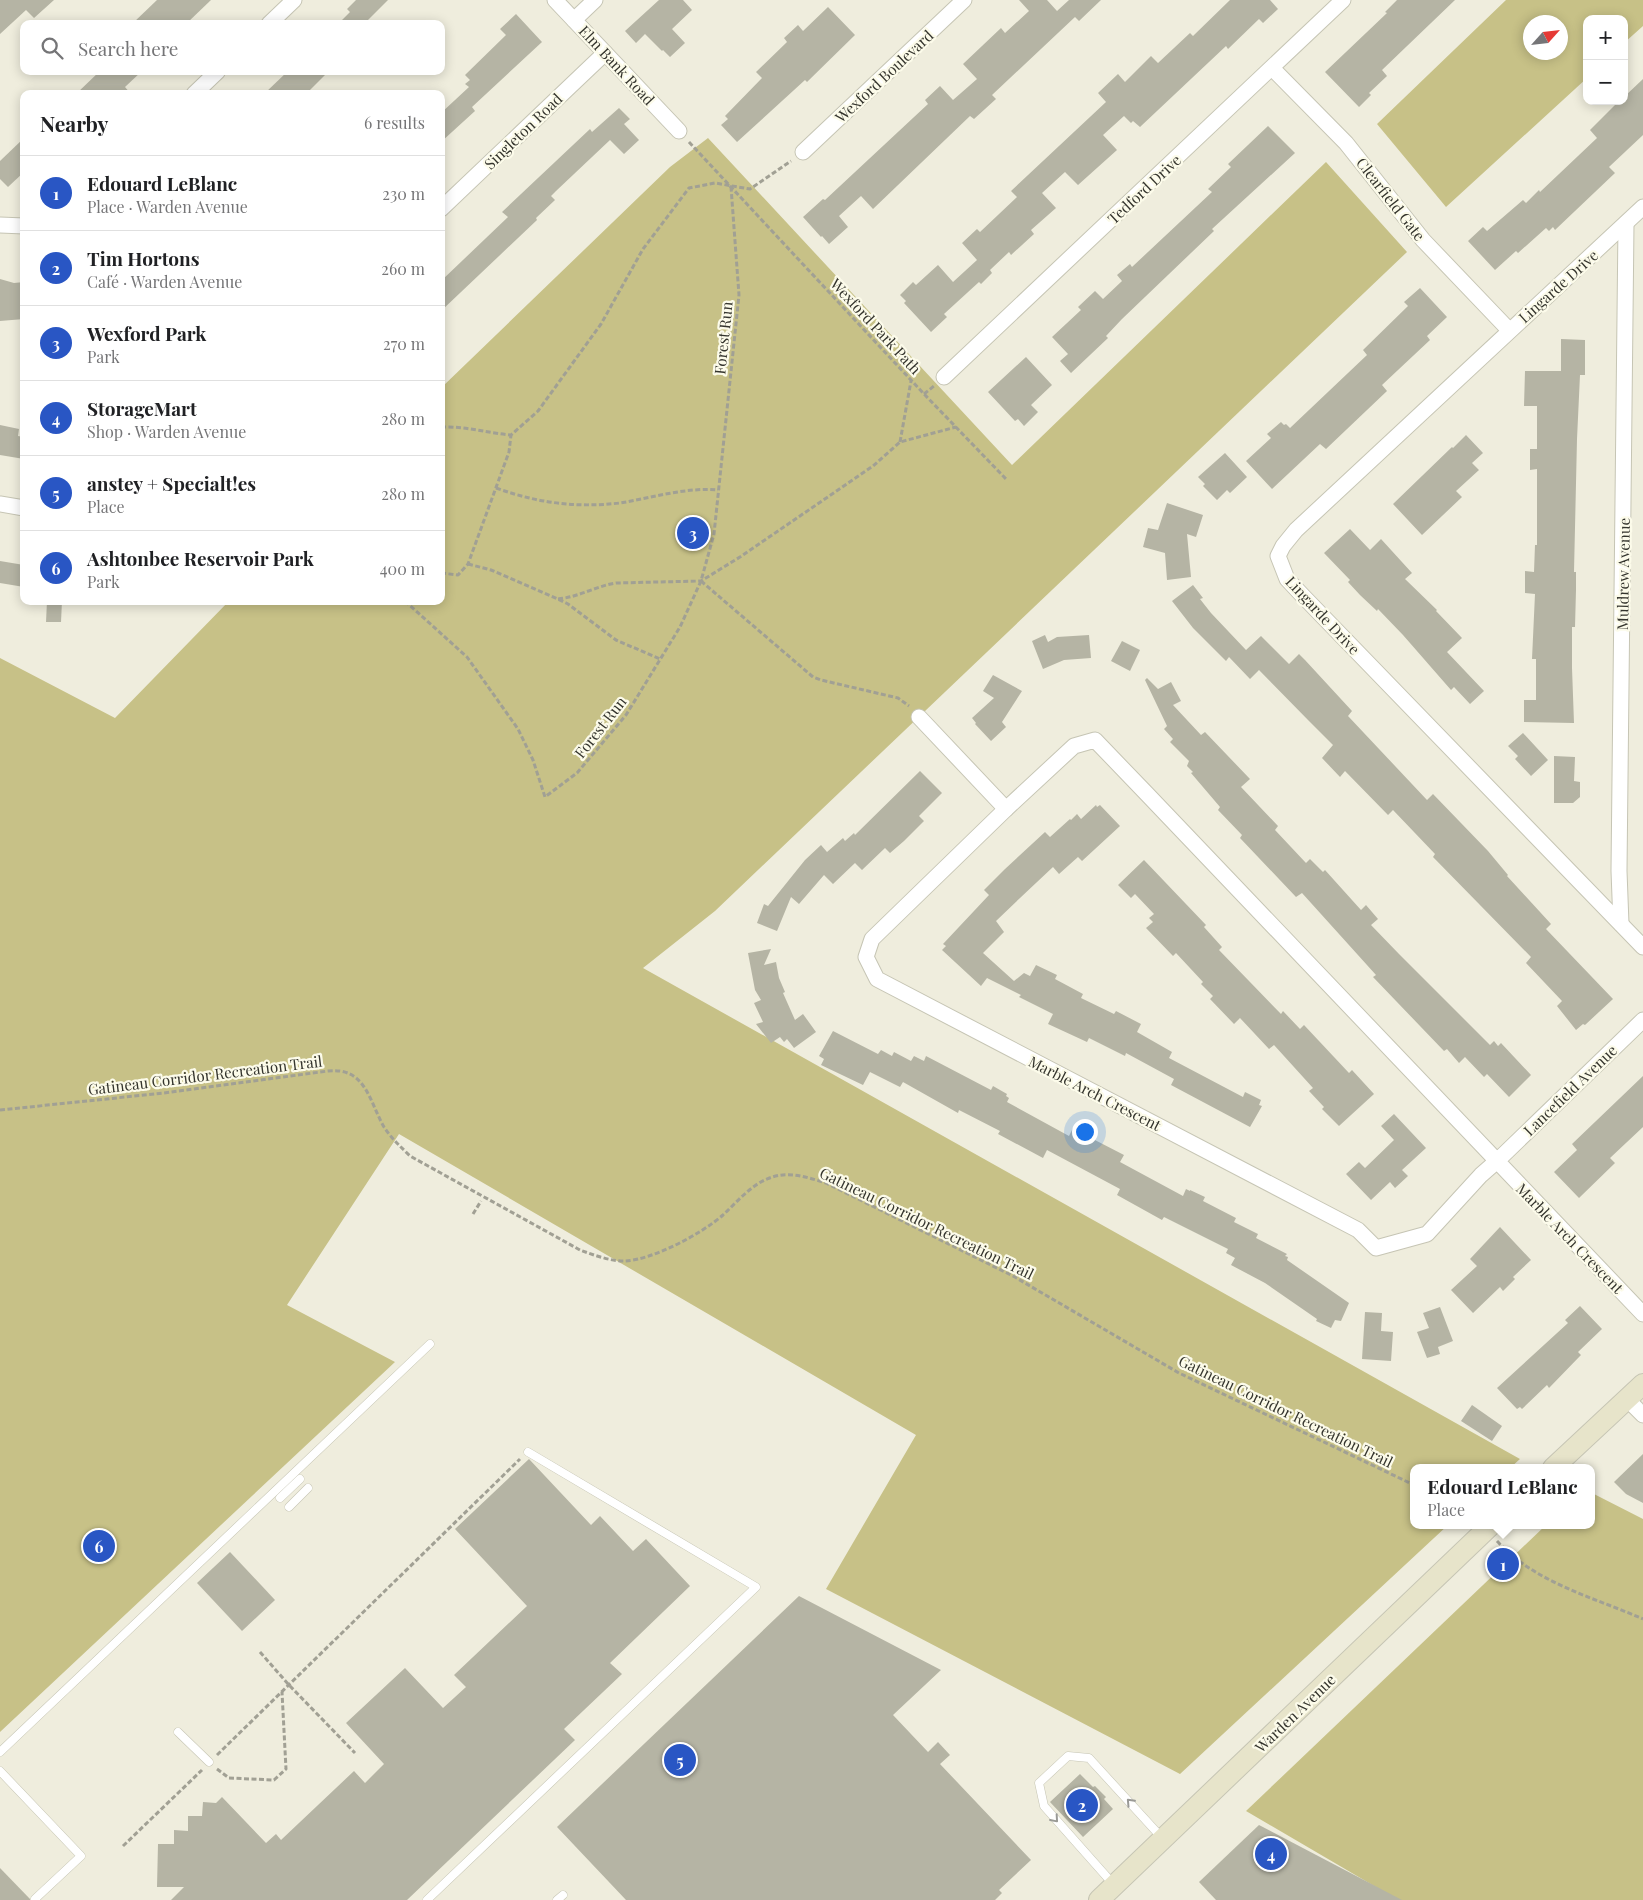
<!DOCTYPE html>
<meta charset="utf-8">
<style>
body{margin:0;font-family:"Playfair Display",serif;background:#f6f6f6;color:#202124}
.controls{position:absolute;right:15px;top:15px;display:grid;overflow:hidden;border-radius:10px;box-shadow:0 2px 12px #0003}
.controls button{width:45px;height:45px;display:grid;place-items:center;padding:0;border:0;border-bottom:1px solid #e0e0e0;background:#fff;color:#202124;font:25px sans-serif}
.compass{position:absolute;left:1523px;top:15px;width:45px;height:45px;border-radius:50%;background:#fff;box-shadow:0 2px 12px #0003;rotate:63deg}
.you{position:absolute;left:1084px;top:1131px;width:18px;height:18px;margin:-12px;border:4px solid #fff;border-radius:50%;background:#1a73e8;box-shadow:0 0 0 8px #1a73e833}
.badge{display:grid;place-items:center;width:32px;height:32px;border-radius:50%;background:#2956c4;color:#fff;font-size:16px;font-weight:700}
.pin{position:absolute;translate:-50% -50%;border:2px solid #fff;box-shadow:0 1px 5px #0006}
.popup{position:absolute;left:1410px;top:1464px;width:185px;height:65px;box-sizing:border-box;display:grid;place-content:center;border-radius:10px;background:#fff;filter:drop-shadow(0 1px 4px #0005);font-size:16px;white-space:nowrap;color:#757577}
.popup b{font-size:19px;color:#202124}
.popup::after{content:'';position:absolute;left:50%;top:100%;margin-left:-10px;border:10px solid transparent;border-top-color:#fff}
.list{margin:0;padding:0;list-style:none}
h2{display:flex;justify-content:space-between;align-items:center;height:65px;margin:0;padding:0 20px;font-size:21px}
h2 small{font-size:16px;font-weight:400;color:#757577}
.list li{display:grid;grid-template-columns:32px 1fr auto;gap:15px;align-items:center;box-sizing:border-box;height:75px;padding:0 20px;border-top:1px solid #e0e0e0}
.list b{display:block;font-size:19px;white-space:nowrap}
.list p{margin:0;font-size:16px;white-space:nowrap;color:#757577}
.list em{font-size:16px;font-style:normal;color:#757577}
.icon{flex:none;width:28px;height:28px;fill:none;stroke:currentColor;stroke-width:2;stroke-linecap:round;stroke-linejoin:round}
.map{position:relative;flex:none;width:1643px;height:1900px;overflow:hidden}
.search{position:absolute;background:#fff;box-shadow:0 2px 12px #0003;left:20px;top:20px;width:425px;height:55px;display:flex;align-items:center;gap:12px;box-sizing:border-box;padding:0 18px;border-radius:10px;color:#757577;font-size:19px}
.panel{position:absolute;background:#fff;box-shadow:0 2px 12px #0003;left:20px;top:90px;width:425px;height:515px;border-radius:10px}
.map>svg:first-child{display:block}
.green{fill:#c7c187;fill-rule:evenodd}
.building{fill:#b5b4a4}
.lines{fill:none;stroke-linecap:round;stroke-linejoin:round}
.service-casing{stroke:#c6c5b4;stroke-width:9}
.minor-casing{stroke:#c6c5b4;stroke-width:17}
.secondary-casing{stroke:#c6c5b4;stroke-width:22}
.path{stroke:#a1a094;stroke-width:3;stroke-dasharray:5 2.5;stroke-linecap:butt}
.service{stroke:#fff;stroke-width:8}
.minor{stroke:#fff;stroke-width:15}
.secondary{stroke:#e7e4ca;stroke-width:20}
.oneway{stroke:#9a9a96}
.labels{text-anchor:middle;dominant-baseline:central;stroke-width:4.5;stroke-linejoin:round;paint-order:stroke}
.street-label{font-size:15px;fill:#34342d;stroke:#fcfbea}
</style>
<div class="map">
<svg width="1643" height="1900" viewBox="0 0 1643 1900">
<rect width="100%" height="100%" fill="#efeddd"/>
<!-- green -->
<g class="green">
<path d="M1506 0H1643V26L1624 43V19H1587V78L1446 207 1377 124ZM1560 22V52H1530V22Z"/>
<path d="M708 138 1012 465 1326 162 1407 252 715 911 643 968 1520 1459 1510 1468H1414V1525H1448L1180 1774 826 1589 916 1435 399 1134 287 1305 395 1362 0 1732V658L115 718 229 601H441V388L670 167Z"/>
<path d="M1592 1493 1643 1519V1900H1398L1246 1811 1546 1525H1592Z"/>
</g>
<!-- building -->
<g class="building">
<path d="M0 0H54L34 18 26 10 0 34Z"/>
<path d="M157 0H211L186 24H132Z"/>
<path d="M356 0H388L364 24H338L350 12 347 9Z"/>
<path d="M659 0H683L692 10 672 29 685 43 670 57 663 50 662 51 645 34 636 43 625 31Z"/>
<path d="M1019 0H1047L1057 11 1069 0H1101L1079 21 1075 17 992 95 996 99 974 119 970 116 873 209 861 196 839 216 848 227 829 244 822 236 821 237 803 217 823 199 825 200 928 104 925 100 940 86 953 100 977 79 963 64 1001 28 1005 33 1029 11Z"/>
<path d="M1230 0H1270L1278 9 1263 23 1259 19 1228 49 1226 46 1140 127 1133 121 1131 123 1124 116 1103 135 1117 150 1078 185 1065 172 1042 193 1056 208 1031 230 1034 234 1011 255 1009 252 990 270 992 273 981 284 979 282 944 314 947 317 931 332 904 303 906 301 900 295 913 282 916 285 938 265 953 282 977 260 962 243 977 229 980 232 1017 197 1011 191 1106 102 1098 93 1118 74 1125 82 1151 56 1158 63 1190 33 1193 36Z"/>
<path d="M1397 0H1455L1382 70 1387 76 1369 93 1371 95 1359 107 1325 72 1387 13 1385 12Z"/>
<path d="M828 7 855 35 807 82 805 80 737 142 721 125 728 119 725 116 762 78 756 72 787 42 784 38 798 25 803 31Z"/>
<path d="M516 14 542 42 472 107 475 111 441 142V113L469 87 465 84 470 80 465 75 506 35 500 29Z"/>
<path d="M100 71H142L125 87 131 94H76Z"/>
<path d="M288 71H329L306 94H264Z"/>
<path d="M1643 79V135L1609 167 1615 173 1555 230 1553 227 1549 231 1546 228 1518 253 1516 251 1495 270 1468 241 1483 227 1487 231 1523 200 1526 203 1539 190 1540 192 1597 138 1590 130 1619 101H1624V97Z"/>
<path d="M619 108 630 119 624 124 639 140 624 154 610 140 556 191 551 196 555 200 536 218 537 220 441 311V281L508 217 502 212 590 129 592 132Z"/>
<path d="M1268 126 1295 153 1212 229 1214 231 1122 319 1106 336 1108 338 1071 373 1060 361 1068 354 1052 337 1081 310 1078 307 1095 291 1103 299 1122 281 1117 275 1130 264 1132 267 1212 192 1208 189 1231 167 1228 164Z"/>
<path d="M24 138V172L8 187 0 179V161Z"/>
<path d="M0 279 14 283 24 282V319L0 321Z"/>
<path d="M1420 288 1447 317 1427 336 1430 340 1382 385 1387 391 1326 449 1320 444 1272 489 1246 461 1271 438 1267 434 1281 422 1284 425 1286 424 1290 428 1367 355 1363 350 1408 306 1404 302Z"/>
<path d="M1561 339 1585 340V375H1580L1577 439 1574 572H1576V590L1575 627H1572V668L1574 723 1524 722V700H1536V659H1532L1535 594 1525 593V571L1534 572 1535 545H1537V469L1530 470V449H1537V406H1524L1525 371H1561Z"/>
<path d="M1026 357 1052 385 1031 405 1038 412 1024 426 1018 419 1015 421 988 392Z"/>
<path d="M0 425 19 429 18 436 24 437V459L0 455Z"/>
<path d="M1466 435 1483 453 1472 463 1479 470 1456 491 1462 497 1422 535 1393 504 1452 447 1453 448Z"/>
<path d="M1225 453 1247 477 1230 493 1227 490 1217 500 1203 486 1205 484 1198 477Z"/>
<path d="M1167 503 1203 515 1196 537 1187 534 1191 577 1167 580 1165 553 1143 547 1148 528 1158 530Z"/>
<path d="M1350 529 1370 550 1381 539 1412 573 1405 579 1437 610 1436 611 1462 638 1447 652 1484 691 1470 704 1454 687 1451 690 1403 635 1378 609 1377 611 1360 595 1348 582 1350 580 1324 553Z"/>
<path d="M0 561 24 565V587L0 583Z"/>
<path d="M1193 585 1203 598 1200 599 1211 613 1246 650 1261 636 1289 664 1299 654 1305 660 1352 711 1348 716 1427 800 1433 794 1488 851 1508 875 1507 876 1551 924 1546 929 1613 999 1585 1025 1583 1024 1576 1030 1557 1006 1562 1001 1526 963 1531 957 1433 857 1435 854 1393 810 1388 815 1345 771 1340 777 1322 758 1333 745 1308 720 1259 670 1250 679 1229 657 1226 661 1193 628 1172 601Z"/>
<path d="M47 601H62L61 622H46Z"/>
<path d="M1045 635 1048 642 1057 637 1089 635 1091 658 1064 660 1043 669 1032 641Z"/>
<path d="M1122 641 1140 650 1130 671 1111 661Z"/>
<path d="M993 675 1022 691 1002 722 1006 727 991 741 975 724 976 723 972 718 994 698 983 691Z"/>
<path d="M1147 678 1158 689 1171 682 1181 701 1173 705 1201 735 1205 732 1250 779 1241 787 1278 826 1275 830 1306 863 1310 859 1323 872 1325 870 1361 910 1366 905 1378 919 1371 925 1399 954 1490 1045 1494 1041 1498 1046 1501 1043 1531 1075 1509 1097 1487 1074 1484 1077 1465 1057 1459 1063 1447 1049 1444 1051 1373 977 1376 975 1302 893 1296 897 1240 838 1242 835 1218 810 1220 807 1191 773 1193 772 1187 766 1189 761 1170 742 1173 739 1164 729 1167 726 1145 680Z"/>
<path d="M1523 733 1548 760 1531 776 1515 759 1518 756 1508 746Z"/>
<path d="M1554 756 1575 757 1574 781 1580 782V797L1573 803H1554Z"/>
<path d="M920 771 942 793 919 816 924 821 904 841 890 853 885 848 862 870 855 863 833 884 824 875 799 904 791 897 777 931 757 923 764 904 768 906 805 860 821 845 827 852 843 838 845 841 854 833 855 835Z"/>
<path d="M1096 805 1097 807 1100 805 1120 826 1082 861 1078 857 1059 874 1053 867 1020 898 996 921 1004 932 983 953 1014 981 1024 973 1030 976 1036 965 1057 975 1055 979 1083 994 1081 998 1114 1014 1116 1011 1141 1024 1137 1032 1172 1052 1169 1058 1243 1097 1245 1092 1261 1100 1259 1105 1262 1106 1250 1127 1171 1085 1174 1079 1126 1053 1125 1056 1089 1038 1087 1042 1048 1024 1053 1014 1019 997 1021 995 987 978 981 986 942 950 946 946 943 944 989 895 984 890 1005 869 1045 832 1050 837 1070 819 1071 820 1077 814 1081 819Z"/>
<path d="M1144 860 1206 925 1204 927 1222 947 1219 950 1281 1014 1283 1011 1300 1029 1304 1025 1349 1073 1352 1070 1374 1094 1339 1126 1322 1109 1324 1107 1309 1091 1313 1088 1274 1045 1269 1049 1240 1018 1234 1024 1210 999 1213 996 1201 984 1203 982 1176 953 1173 956 1146 928 1153 922 1149 918 1154 914 1135 894 1131 898 1118 885Z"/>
<path d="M771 949 764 965 776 962 779 978 785 992 783 993 795 1020 803 1014 816 1032 794 1048 787 1039 784 1042 780 1037 771 1043 756 1024 763 1022 754 1003 761 1000 755 990 748 953Z"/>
<path d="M833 1031 878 1054 881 1050 892 1056 894 1052 911 1061 914 1056 924 1061 926 1056 991 1090 993 1086 1007 1094 1006 1096 1009 1098 1007 1102 1069 1136 1073 1128 1091 1138 1124 1155 1120 1162 1183 1196 1186 1189 1190 1191V1190L1205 1197 1203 1201 1236 1218 1234 1222 1258 1234 1256 1238 1287 1254 1285 1256 1288 1257 1287 1260 1349 1303 1341 1321 1335 1320 1331 1328 1316 1321 1317 1319 1265 1283 1231 1265 1235 1258 1226 1253 1228 1249 1164 1217 1162 1220 1117 1195 1120 1189 1047 1150 1043 1158 998 1134 1000 1131 959 1110 958 1113 903 1082 900 1087 870 1072 863 1085 821 1065 824 1059 819 1056Z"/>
<path d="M1643 1076V1127L1610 1158 1615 1163 1579 1198 1554 1172 1577 1150 1572 1144Z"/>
<path d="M1394 1114 1426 1148 1402 1170 1408 1176 1395 1188 1390 1182 1371 1200 1346 1174 1359 1162 1365 1168 1394 1140 1381 1126Z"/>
<path d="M1500 1227 1531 1260 1513 1277 1515 1279 1503 1291 1500 1287 1473 1313 1451 1290 1477 1266 1470 1259Z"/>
<path d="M1580 1306 1602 1329 1578 1352 1581 1355 1549 1388 1547 1385 1522 1409 1520 1407 1517 1409 1497 1388 1568 1323 1565 1320Z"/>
<path d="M1440 1307 1453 1341 1438 1347 1440 1354 1427 1358 1417 1332 1429 1328 1423 1313Z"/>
<path d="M1365 1312 1382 1313 1381 1331 1393 1332 1391 1361 1362 1359Z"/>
<path d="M1472 1405 1502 1426 1492 1441 1461 1421Z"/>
<path d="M1643 1454V1503L1626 1494 1614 1482Z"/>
<path d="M529 1459 591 1525 600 1516 633 1551 646 1539 690 1586 610 1663 622 1674 564 1729 575 1740 407 1900H171L184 1887H157L158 1844H174V1830L188 1831V1816H202L203 1802 216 1803 222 1797 266 1843 276 1834 281 1840 354 1771 365 1783 384 1764 346 1723 405 1668 443 1708 466 1687 454 1675 527 1606 455 1529Z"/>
<path d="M230 1552 275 1600 242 1631 197 1583Z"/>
<path d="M799 1596 941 1670 893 1715 928 1752 938 1742 950 1755 940 1764 1031 1860 999 1890 1002 1893 995 1900H626L557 1827Z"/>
<path d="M1080 1774 1093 1787 1095 1786 1106 1797 1104 1799 1113 1809 1083 1837 1050 1802Z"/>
<path d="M1259 1825 1402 1900H1216L1199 1882Z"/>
<path d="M0 1868 30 1899V1900H0Z"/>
</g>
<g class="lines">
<!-- service casing -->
<g class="service-casing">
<g id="service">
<path d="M280 1498 300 1479"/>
<path d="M289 1507 308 1488"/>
<path d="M178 1732 209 1762"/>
<path d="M0 1752 430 1344"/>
<path d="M0 1771 81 1856 35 1899"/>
<path d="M1114 1885 1044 1806 1039 1783 1068 1756 1089 1758 1163 1839"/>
<path d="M427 1900 756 1587 528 1452"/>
<path d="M557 1900 563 1895"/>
</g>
</g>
<!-- minor casing -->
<g class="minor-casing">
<g id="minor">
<path d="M555 0 679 131"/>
<path d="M574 20 595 0"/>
<path d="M269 24 294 0"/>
<path d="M1272 68 1346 143 1423 240 1509 330"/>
<path d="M194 94 218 71"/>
<path d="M803 152 964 0"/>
<path d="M1643 207 1296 530 1283 546 1278 556 1287 579 1302 595 1643 947"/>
<path d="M441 209 605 53"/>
<path d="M0 225 24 226"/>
<path d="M944 377 1343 0"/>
<path d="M0 504 24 508"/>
<path d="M919 717 1006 809"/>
<path d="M1621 924 1619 871 1626 224"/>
<path d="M1643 1020 1497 1161 1481 1175 1427 1234 1376 1248 1358 1230 877 979 866 957 872 939 1006 809 1074 746 1095 740 1146 793 1643 1314"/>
<path d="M1627 1399 1643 1415"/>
</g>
</g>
<!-- secondary casing -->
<g class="secondary-casing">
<g id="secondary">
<path d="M1553 1468 1643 1384"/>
<path d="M1099 1900 1491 1525"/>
</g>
</g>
<!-- path -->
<g class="path">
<path d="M689 142 924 394 1006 479"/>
<path d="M924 394 934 386"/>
<path d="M441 427C464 426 488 433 511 435L538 411 601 324 643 249 689 188 715 183 750 189 791 161"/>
<path d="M900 442 911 381"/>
<path d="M496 488C538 503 575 508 620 503 652 498 685 487 718 490"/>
<path d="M468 564 491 570 558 599 568 604 616 640 660 659"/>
<path d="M441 573 458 575 468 564 509 452 511 435"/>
<path d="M701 581 813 677 821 680 898 698 909 706"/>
<path d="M558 599C579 597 596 586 616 583L701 581 740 557 873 466 900 442 956 427"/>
<path d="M405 601 467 657 518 729 533 760 545 797 577 773 626 715 680 627 701 581 714 534 739 295 731 187"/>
<path d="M0 1110 164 1093 328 1071C366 1067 369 1101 384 1127 391 1138 400 1146 410 1156L580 1250C594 1255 609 1261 624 1261 653 1260 701 1234 723 1215 736 1203 750 1186 767 1179 787 1170 806 1177 826 1183L1013 1276 1179 1373 1414 1485"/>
<path d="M473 1214 481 1201"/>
<path d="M1497 1541C1535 1583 1593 1597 1643 1619"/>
<path d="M260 1652 289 1685 355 1753"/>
<path d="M217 1755 520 1459"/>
<path d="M217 1769 229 1778 274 1780 286 1769 282 1692"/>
<path d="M123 1846 202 1770"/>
</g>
<!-- service -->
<use href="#service" class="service"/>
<!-- minor -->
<use href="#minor" class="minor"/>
<!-- secondary -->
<use href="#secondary" class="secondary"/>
</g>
<!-- one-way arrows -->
<defs><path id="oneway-chevron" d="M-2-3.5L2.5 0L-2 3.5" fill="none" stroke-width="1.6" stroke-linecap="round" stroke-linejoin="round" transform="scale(1.25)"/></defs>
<g class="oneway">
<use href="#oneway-chevron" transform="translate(1130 1802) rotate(-133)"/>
<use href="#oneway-chevron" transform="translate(1055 1819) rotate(49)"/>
</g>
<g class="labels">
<!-- street labels -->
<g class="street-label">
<text transform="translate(617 65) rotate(47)">Elm Bank Road</text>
<text transform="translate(884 76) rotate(-43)">Wexford Boulevard</text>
<text transform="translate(523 131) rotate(-44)">Singleton Road</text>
<text transform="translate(1144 189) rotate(-43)">Tedford Drive</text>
<text transform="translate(1391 199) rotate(52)">Clearfield Gate</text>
<text transform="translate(1558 286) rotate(-42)">Lingarde Drive</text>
<text transform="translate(876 326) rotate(47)">Wexford Park Path</text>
<text transform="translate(723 338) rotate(-84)">Forest Run</text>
<text transform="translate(1623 574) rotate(-89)">Muldrew Avenue</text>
<text transform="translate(1323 615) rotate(47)">Lingarde Drive</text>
<text transform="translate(600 727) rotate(-52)">Forest Run</text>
<text transform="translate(205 1075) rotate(-7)">Gatineau Corridor Recreation Trail</text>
<text transform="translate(1570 1090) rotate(-44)">Lancefield Avenue</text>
<text transform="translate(1095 1093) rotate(27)">Marble Arch Crescent</text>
<text transform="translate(927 1223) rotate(26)">Gatineau Corridor Recreation Trail</text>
<text transform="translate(1570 1238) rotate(46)">Marble Arch Crescent</text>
<text transform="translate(1286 1411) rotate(26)">Gatineau Corridor Recreation Trail</text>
<text transform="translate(1295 1713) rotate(-44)">Warden Avenue</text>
</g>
</g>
</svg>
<div class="controls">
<button>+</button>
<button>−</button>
</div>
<svg class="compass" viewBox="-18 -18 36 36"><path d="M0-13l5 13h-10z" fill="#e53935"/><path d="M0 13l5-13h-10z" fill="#757577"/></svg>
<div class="you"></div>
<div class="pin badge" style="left:1503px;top:1564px">1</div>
<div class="popup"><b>Edouard LeBlanc</b>Place</div>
<div class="pin badge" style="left:1082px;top:1805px">2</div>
<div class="pin badge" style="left:693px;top:533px">3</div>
<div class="pin badge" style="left:1271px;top:1854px">4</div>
<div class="pin badge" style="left:680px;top:1760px">5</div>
<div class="pin badge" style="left:99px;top:1546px">6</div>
<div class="search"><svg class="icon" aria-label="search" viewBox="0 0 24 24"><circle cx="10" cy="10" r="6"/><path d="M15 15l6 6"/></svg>Search here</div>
<section class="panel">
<h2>Nearby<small>6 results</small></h2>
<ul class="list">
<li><span class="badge">1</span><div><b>Edouard LeBlanc</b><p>Place · Warden Avenue</p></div><em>230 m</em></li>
<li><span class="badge">2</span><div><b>Tim Hortons</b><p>Café · Warden Avenue</p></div><em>260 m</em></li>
<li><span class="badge">3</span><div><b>Wexford Park</b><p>Park</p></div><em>270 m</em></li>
<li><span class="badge">4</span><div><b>StorageMart</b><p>Shop · Warden Avenue</p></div><em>280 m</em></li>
<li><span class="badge">5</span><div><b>anstey + Specialt!es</b><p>Place</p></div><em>280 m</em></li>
<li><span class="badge">6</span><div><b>Ashtonbee Reservoir Park</b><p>Park</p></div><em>400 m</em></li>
</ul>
</section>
</div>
